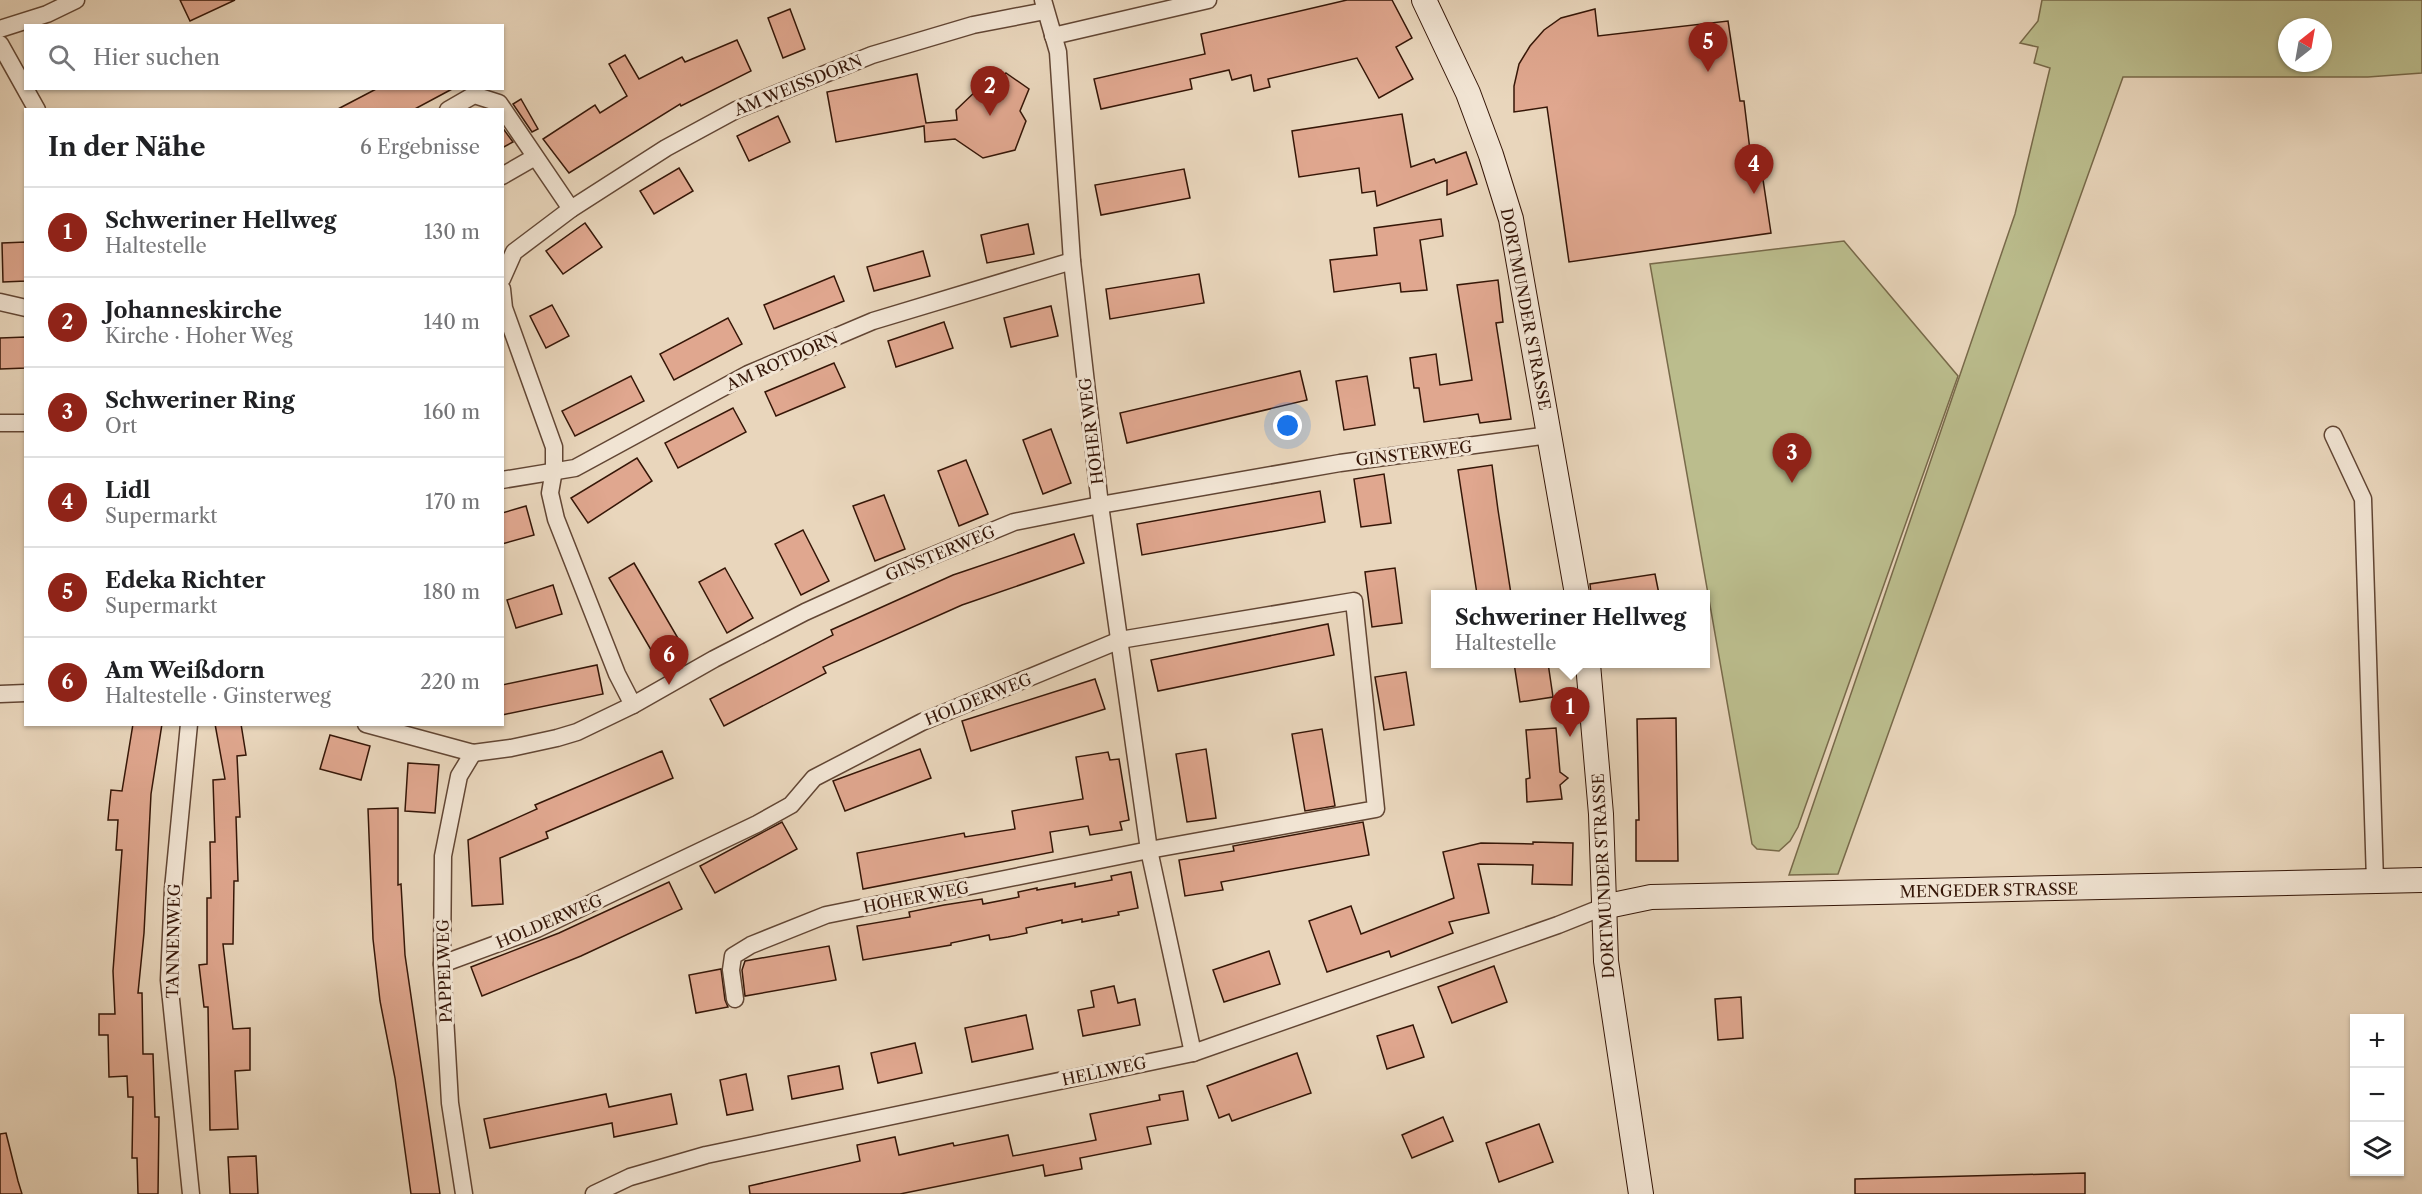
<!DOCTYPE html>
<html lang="de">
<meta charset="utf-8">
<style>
body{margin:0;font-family:"Libre Caslon Text",serif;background:#f2f2f2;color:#202124}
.controls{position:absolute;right:18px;bottom:18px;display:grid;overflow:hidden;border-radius:0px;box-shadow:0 2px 4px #0004}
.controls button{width:54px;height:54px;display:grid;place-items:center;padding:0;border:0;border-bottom:2px solid #e0e0e0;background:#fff;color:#202124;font:30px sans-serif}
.compass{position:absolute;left:2278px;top:18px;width:54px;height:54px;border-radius:50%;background:#fff;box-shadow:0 2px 4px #0004;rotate:31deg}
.you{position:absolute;left:1288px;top:426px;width:21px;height:21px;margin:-15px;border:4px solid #fff;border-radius:50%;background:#1a73e8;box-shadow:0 0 0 9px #1a73e833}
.badge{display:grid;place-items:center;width:39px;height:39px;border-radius:50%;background:#8f2418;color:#fff;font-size:20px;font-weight:700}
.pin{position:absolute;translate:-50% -50px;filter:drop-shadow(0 2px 3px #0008)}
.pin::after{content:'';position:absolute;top:32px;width:21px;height:18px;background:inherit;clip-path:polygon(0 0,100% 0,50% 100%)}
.popup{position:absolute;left:1431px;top:590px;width:279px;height:78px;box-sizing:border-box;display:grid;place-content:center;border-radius:0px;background:#fff;filter:drop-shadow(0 2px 4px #0005);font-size:20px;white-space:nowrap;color:#757577}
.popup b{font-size:22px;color:#202124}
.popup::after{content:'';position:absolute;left:50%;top:100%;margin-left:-12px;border:12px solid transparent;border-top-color:#fff}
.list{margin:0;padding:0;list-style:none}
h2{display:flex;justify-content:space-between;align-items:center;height:78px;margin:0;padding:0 24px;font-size:26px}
h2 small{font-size:20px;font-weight:400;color:#757577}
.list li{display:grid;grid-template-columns:39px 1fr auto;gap:18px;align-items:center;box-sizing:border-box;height:90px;padding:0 24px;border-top:2px solid #e0e0e0}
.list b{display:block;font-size:22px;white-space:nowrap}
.list p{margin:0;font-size:20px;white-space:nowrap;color:#757577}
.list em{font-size:20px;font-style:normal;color:#757577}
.icon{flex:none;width:33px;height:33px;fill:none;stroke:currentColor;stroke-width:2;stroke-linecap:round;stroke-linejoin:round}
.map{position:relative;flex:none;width:2422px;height:1194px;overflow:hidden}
.search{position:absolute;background:#fff;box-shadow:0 2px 4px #0004;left:24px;top:24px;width:480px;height:66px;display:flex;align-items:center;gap:15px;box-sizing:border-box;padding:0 21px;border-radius:0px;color:#757577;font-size:22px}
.panel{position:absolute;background:#fff;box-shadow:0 2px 4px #0004;left:24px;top:108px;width:480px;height:618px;border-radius:0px}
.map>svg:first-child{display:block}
.green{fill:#bbbd8d;stroke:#786a4a;stroke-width:1.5;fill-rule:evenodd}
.building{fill:#e0a78f;stroke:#351607;stroke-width:1.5}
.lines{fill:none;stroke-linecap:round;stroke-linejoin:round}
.minor-casing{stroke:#624634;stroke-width:19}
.secondary-casing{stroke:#351607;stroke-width:26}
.minor{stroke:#f1e4d3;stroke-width:16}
.secondary{stroke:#f1e4d3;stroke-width:24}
.labels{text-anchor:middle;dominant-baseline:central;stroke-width:6;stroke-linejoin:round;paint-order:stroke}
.street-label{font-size:16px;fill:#351607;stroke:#f1e4d3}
</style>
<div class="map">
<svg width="2422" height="1194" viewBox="0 0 2422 1194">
<rect width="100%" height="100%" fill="#e9d6bc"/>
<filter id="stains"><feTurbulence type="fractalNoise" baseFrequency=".00333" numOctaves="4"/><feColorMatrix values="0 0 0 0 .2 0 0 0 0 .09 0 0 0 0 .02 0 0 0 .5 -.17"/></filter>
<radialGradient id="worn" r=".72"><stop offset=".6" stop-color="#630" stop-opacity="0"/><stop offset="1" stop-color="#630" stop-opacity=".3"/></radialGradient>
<!-- green -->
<g class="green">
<path d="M2042 0H2422V73L2368 77H2123L1838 874 1789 875 2015 214 2050 68 2034 63 2038 47 2020 43 2038 21ZM2287 27H2323V63H2287Z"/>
<path d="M1844 241 1958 376 1798 827 1790 841 1779 851 1757 849 1752 844 1650 264Z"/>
</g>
<!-- building -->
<g class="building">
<path d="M180 0H235L190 21Z"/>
<path d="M1347 0H1392L1412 38 1396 47 1413 79 1379 98 1357 58 1268 79 1270 87 1254 91 1251 75 1232 80 1229 70 1190 79 1192 89 1101 109 1094 79 1205 54 1201 34Z"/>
<path d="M790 9 805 49 783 58 768 18Z"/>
<path d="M1595 9 1598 36 1728 21 1740 101H1744L1753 175 1762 173 1771 233 1569 262 1547 107 1514 112V86L1519 64 1530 46 1544 30 1561 18Z"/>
<path d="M737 40 751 71 681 106 680 104 569 173 543 139 595 105 600 113 627 96 609 64 625 55 639 79 682 57 685 62Z"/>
<path d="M1006 73 1029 89 1020 111 1026 121 1015 150 983 158 955 139 925 142 924 126 836 142 827 92 917 74 926 123 957 120 956 110 979 88 988 90Z"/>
<path d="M378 88H454L413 110H336Z"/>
<path d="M521 99 538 129 532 132 513 104Z"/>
<path d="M1402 114 1411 167 1434 159 1436 163 1466 152 1477 184 1447 195V180L1377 206 1375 191 1362 193 1359 168 1299 177 1292 131Z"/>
<path d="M778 116 790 142 749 161 737 136Z"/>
<path d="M502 127 513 142 502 148Z"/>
<path d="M679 168 693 191 654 214 640 191Z"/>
<path d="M1184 169 1190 198 1101 215 1095 185Z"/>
<path d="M1441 219 1443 236 1420 240 1427 290 1401 292 1400 283 1334 292 1330 260 1377 255 1374 228Z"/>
<path d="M585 223 602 247 563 274 546 251Z"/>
<path d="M1028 224 1034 254 987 263 981 235Z"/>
<path d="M26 242V281L3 282 2 243Z"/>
<path d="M923 251 930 276 874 291 867 267Z"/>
<path d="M1199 274 1204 303 1110 319 1106 289Z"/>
<path d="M834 276 844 301 774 329 764 305Z"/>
<path d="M1498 280 1503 322 1496 323 1511 419 1480 423 1478 414 1424 422 1419 388H1414L1410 358 1436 354 1440 385 1472 380 1457 285Z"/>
<path d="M552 305 569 336 546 348 530 316Z"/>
<path d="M1051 306 1058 336 1011 347 1004 318Z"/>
<path d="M728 318 742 344 674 380 660 354Z"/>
<path d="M944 322 953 348 896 367 888 341Z"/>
<path d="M26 337V368L0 369V338Z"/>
<path d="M834 363 845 387 776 416 765 392Z"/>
<path d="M1300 371 1307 400 1127 443 1120 413Z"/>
<path d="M631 376 644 401 575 436 562 411Z"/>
<path d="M1367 376 1375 425 1344 430 1336 381Z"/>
<path d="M733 408 746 432 678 468 665 443Z"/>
<path d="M1051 429 1071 483 1043 494 1023 440Z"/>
<path d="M637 458 652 481 588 523 571 498Z"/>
<path d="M966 460 988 514 959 526 938 471Z"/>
<path d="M1492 465 1498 510 1511 594H1477L1465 516 1458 470Z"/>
<path d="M1384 474 1391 523 1361 527 1354 479Z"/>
<path d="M1320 491 1325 522 1142 555 1137 524Z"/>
<path d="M884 495 905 549 875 561 853 506Z"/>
<path d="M526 506 534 535 502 544V513Z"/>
<path d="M803 530 829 581 801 595 775 544Z"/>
<path d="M1074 534 1084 563 962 605 823 667 826 673 724 726 710 699 833 635 831 630 953 575Z"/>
<path d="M634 563 686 652 661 667 609 578Z"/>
<path d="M725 568 753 618 727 633 699 582Z"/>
<path d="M1395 568 1402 623 1372 627 1365 572Z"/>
<path d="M1655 574 1659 594H1591L1590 584Z"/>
<path d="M553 585 562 614 516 628 507 600Z"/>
<path d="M1328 624 1334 655 1158 691 1151 660Z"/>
<path d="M1514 663H1548L1553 697 1520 702Z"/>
<path d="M597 665 603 694 502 715V685Z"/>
<path d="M1406 672 1414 725 1384 730 1375 677Z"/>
<path d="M1095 679 1105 709 971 751 962 721Z"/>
<path d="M1676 718 1678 861H1636V820H1639L1637 719Z"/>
<path d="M133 724H162L151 794 144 933 138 993H142L143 1054H153L155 1117H159L158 1194H138L137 1158H132L133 1097H128L127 1076 109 1077 108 1035H99V1014H115L113 971 122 850H116L118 820H108L111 790 122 791Z"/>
<path d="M215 724H241L246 755 237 756 240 817H236L238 881H234L233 944H223L233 1029 250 1028V1070L235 1071 238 1129 210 1130 208 1007H204L199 965 207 964V898H211L210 842H215L213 780 225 779Z"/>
<path d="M1556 728 1560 772 1568 778 1560 785 1562 799 1527 802 1526 779 1530 778 1526 730Z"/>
<path d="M1322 729 1335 806 1305 811 1292 734Z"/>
<path d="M330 735 370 746 361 780 320 769Z"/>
<path d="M920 749 931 778 845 811 833 781Z"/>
<path d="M1206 749 1216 818 1187 822 1176 754Z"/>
<path d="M662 751 673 778 546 832 548 838 500 858 503 904 472 906 468 840 537 809 535 805Z"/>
<path d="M1108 752 1110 760 1119 759 1129 820 1120 822 1122 830 1090 835 1088 826 1050 832 1053 852 863 889 857 853 964 833 965 837 1015 829 1012 811 1083 799 1076 757Z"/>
<path d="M408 763 439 765 435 813 405 811Z"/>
<path d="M398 808V885L401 884 405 955 440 1194H411L395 1078 380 1001 373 939 368 809Z"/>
<path d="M782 822 797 849 715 893 700 866Z"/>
<path d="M1363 822 1369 855 1221 882 1223 890 1185 896 1179 860 1234 851 1233 846Z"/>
<path d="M1533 842 1573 843 1572 885 1532 884 1533 865 1478 864 1489 913 1449 922 1453 933 1391 957 1389 951 1327 972 1309 921 1351 906 1361 934 1454 898 1443 852 1481 843 1533 844Z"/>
<path d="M1131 872 1138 908 1118 912 1119 915 1082 922V919L1062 923V920L1026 928 1027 933 1008 937 990 940 989 935 951 943V945L863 960 857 926 910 917 909 912 944 905 982 899 983 904 1019 897 1018 892 1037 888V890L1075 883V887L1112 880 1111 876Z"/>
<path d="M669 882 682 909 581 956 482 996 471 967 559 933Z"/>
<path d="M829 946 836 980 745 996 742 970 745 961Z"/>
<path d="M1269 951 1280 984 1224 1002 1213 970Z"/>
<path d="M1494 966 1507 1002 1452 1023 1438 987Z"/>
<path d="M721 969 725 1000 728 1007 696 1013 689 975Z"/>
<path d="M1114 986 1118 1003 1135 999 1140 1025 1083 1036 1078 1010 1094 1007 1091 991Z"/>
<path d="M1741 997 1743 1038 1718 1040 1715 999Z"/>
<path d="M1026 1015 1033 1049 972 1062 965 1028Z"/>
<path d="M1413 1025 1424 1057 1387 1069 1377 1036Z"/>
<path d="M915 1043 922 1073 878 1083 871 1053Z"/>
<path d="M1297 1053 1311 1093 1232 1121 1229 1114 1219 1118 1207 1086Z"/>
<path d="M839 1066 843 1089 792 1099 788 1076Z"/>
<path d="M746 1074 753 1110 727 1115 720 1080Z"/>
<path d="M1183 1091 1188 1120 1147 1127 1151 1144 1080 1158 1082 1169 1045 1176 1043 1165 900 1194H750L749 1186 860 1161 857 1145 895 1137 899 1155 953 1143 954 1146 1008 1135 1013 1156 1096 1140 1090 1114 1160 1100 1159 1095Z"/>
<path d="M606 1094 609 1107 671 1094 677 1124 614 1137 612 1123 490 1148 484 1119Z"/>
<path d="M1443 1117 1453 1141 1412 1158 1402 1135Z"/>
<path d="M1539 1124 1553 1162 1499 1182 1486 1143Z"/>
<path d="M6 1133 18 1181 22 1194H0V1134Z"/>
<path d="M256 1156 258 1194H230L228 1157Z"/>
<path d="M2085 1173V1194H1855V1179Z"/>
</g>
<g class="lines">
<!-- minor casing -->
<g class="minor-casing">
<g id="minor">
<path d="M1043 0 1058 52 1072 261 1100 505 1149 850 1193 1053"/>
<path d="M0 29 47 14 76 0"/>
<path d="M1053 36 1208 0"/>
<path d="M0 44 37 110"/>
<path d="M448 110 474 95 499 103 571 209"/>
<path d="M502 176 535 157"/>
<path d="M502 279 514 252 571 209 666 148 736 110 872 55 973 25 1045 11"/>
<path d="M502 289 504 308 554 447V470L550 493 556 519 617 674 633 705"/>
<path d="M0 302 26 308"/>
<path d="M0 423H26"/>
<path d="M2333 435 2363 499 2375 881"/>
<path d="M502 480 575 468 748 374 873 321 1072 261"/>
<path d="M0 694 26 693"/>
<path d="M189 724 173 889 169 980 191 1194"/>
<path d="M366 724 473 753 511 748 557 738 577 732 633 705 714 659 805 612 891 573 1014 522 1100 505 1340 463 1549 435"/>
<path d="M442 964 537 929 757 824 791 805 814 778 922 722 1120 640 1354 601 1376 809 1149 850 826 915 751 945 733 956 731 970 735 999"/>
<path d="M464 1194 450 1103 442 964 443 856 459 776 473 753"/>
<path d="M594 1194 630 1177 706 1155 1193 1053 1558 925 1603 907"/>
</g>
</g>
<!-- secondary casing -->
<g class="secondary-casing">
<g id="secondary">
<path d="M1424 0 1468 93 1491 155 1511 219 1577 594"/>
<path d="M1588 664 1601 814 1606 961 1641 1194"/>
<path d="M1603 907 1651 897 2422 880"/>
</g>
</g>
<!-- minor -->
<use href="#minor" class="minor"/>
<!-- secondary -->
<use href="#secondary" class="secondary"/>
</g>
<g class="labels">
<!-- street labels -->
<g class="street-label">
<text transform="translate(798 85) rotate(-22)">AM WEISSDORN</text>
<text transform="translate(1526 309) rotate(79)">DORTMUNDER STRASSE</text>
<text transform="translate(782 361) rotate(-24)">AM ROTDORN</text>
<text transform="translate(1091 431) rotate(-97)">HOHER WEG</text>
<text transform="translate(1414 453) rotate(-7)">GINSTERWEG</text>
<text transform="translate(940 553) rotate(-23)">GINSTERWEG</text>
<text transform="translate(978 699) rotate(-22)">HOLDERWEG</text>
<text transform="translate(1603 876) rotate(-93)">DORTMUNDER STRASSE</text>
<text transform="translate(1989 890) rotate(-1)">MENGEDER STRASSE</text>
<text transform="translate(916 897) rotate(-11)">HOHER WEG</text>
<text transform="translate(549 921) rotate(-23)">HOLDERWEG</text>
<text transform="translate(173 941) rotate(-89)">TANNENWEG</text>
<text transform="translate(444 971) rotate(-92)">PAPPELWEG</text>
<text transform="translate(1104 1071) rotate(-12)">HELLWEG</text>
</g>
</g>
<rect width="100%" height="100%" filter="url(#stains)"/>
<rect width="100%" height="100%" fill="url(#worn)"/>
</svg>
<div class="controls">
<button>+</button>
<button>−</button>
<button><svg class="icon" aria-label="layers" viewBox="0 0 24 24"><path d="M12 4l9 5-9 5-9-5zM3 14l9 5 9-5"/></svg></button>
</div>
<svg class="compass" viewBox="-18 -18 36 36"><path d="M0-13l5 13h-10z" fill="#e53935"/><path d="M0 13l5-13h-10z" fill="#757577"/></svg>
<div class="you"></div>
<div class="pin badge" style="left:1570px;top:737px">1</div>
<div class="popup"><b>Schweriner Hellweg</b>Haltestelle</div>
<div class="pin badge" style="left:990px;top:116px">2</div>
<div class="pin badge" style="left:1792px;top:483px">3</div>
<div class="pin badge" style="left:1754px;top:194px">4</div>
<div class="pin badge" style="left:1708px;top:72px">5</div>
<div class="pin badge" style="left:669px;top:685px">6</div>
<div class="search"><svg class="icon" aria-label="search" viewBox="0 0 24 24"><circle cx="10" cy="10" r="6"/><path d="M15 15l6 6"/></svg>Hier suchen</div>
<section class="panel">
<h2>In der Nähe<small>6 Ergebnisse</small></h2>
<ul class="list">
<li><span class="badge">1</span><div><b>Schweriner Hellweg</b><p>Haltestelle</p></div><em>130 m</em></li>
<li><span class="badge">2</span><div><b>Johanneskirche</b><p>Kirche · Hoher Weg</p></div><em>140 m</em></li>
<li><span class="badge">3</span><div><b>Schweriner Ring</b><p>Ort</p></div><em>160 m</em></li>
<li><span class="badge">4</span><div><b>Lidl</b><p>Supermarkt</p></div><em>170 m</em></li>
<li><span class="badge">5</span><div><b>Edeka Richter</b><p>Supermarkt</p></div><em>180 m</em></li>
<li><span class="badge">6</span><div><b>Am Weißdorn</b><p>Haltestelle · Ginsterweg</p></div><em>220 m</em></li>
</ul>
</section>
</div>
